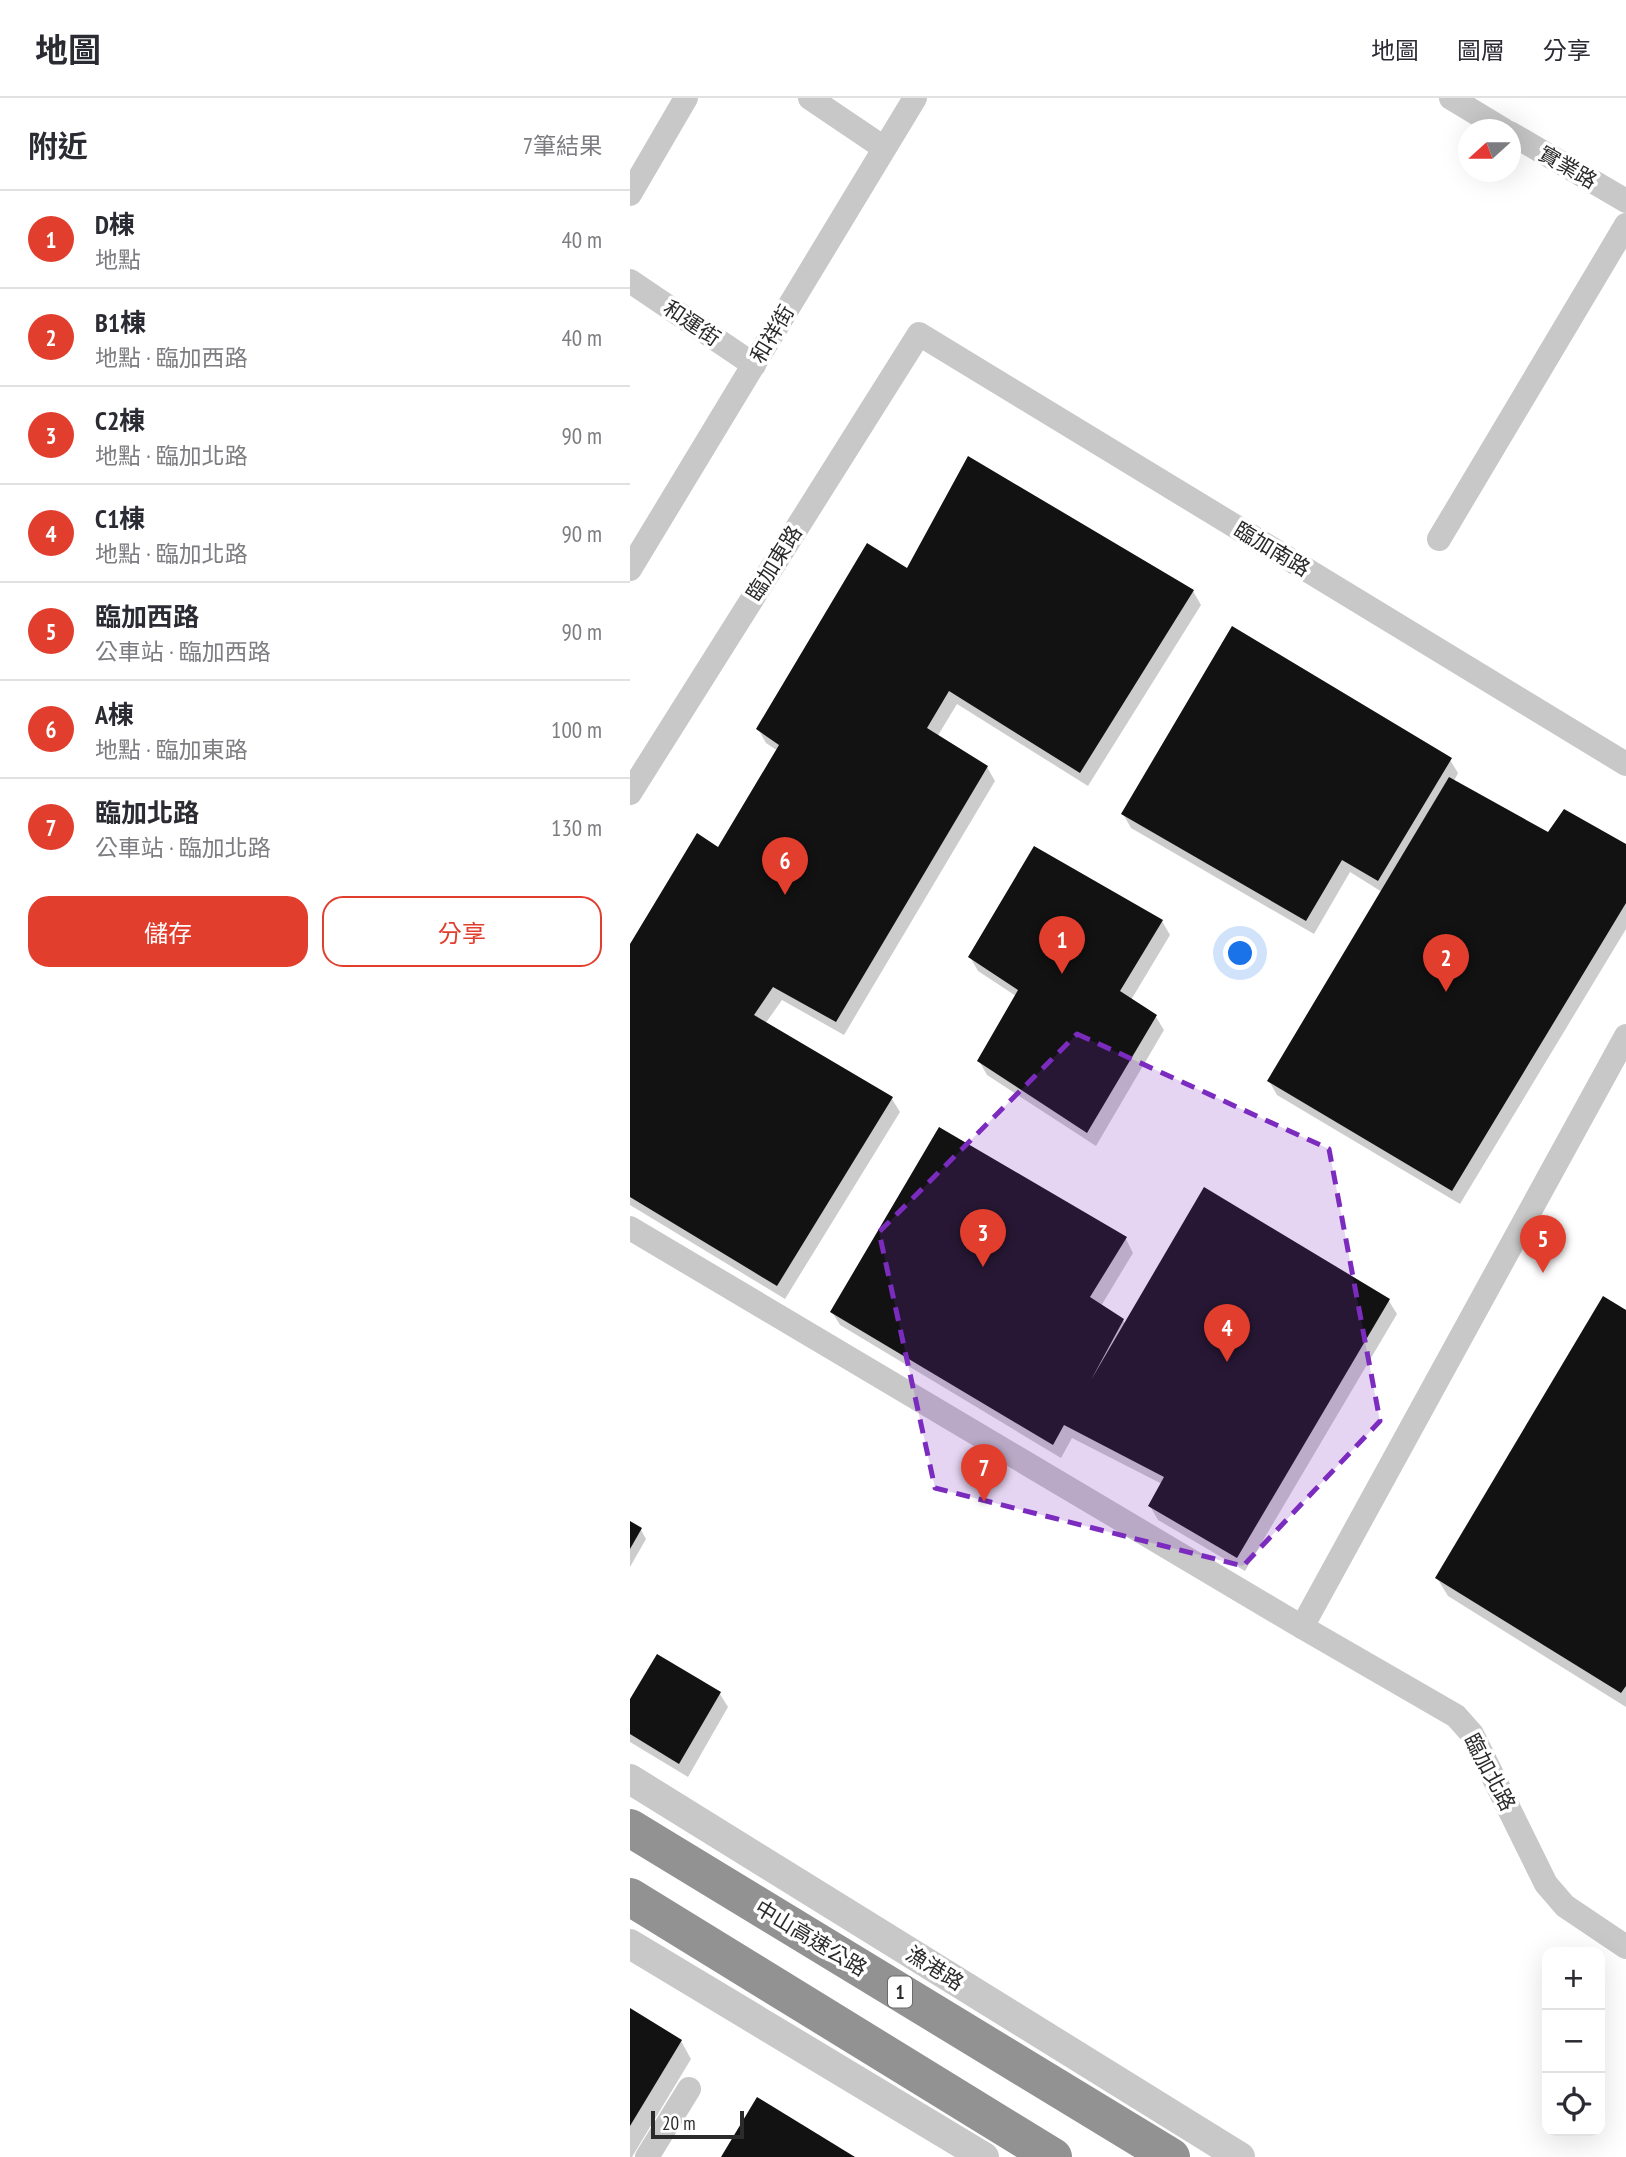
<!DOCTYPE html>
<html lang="zh-TW">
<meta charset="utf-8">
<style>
body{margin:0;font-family:"PT Sans Narrow","Noto Sans TC",sans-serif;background:#f2f2f3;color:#2b2b33}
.controls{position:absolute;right:21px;bottom:21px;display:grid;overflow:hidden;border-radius:14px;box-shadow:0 7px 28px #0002}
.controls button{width:63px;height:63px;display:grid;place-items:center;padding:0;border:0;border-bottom:2px solid #e1e1e2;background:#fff;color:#2b2b33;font:35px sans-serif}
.compass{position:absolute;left:828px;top:21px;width:63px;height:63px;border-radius:50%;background:#fff;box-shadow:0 7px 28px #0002;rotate:249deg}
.scale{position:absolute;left:21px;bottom:18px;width:93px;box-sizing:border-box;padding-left:7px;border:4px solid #2b2b2b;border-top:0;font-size:19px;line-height:24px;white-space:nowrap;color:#2b2b2b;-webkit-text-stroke:5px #fff;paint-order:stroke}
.you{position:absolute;left:611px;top:856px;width:24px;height:24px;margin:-18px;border:5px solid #fff;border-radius:50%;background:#1a73e8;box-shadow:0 0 0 10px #1a73e833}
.badge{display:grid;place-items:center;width:46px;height:46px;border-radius:50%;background:#e23e2e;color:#fff;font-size:23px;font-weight:700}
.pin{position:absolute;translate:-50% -58px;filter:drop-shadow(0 2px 4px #0008)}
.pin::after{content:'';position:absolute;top:37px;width:24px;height:21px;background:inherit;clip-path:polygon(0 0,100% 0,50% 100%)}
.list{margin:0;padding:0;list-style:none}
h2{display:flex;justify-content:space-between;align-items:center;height:91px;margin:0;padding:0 28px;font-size:30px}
h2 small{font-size:23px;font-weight:400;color:#7c7c81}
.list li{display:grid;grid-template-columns:46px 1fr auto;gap:21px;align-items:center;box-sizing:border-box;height:98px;padding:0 28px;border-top:2px solid #e1e1e2}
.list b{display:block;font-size:26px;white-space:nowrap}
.list p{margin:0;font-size:23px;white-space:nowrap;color:#7c7c81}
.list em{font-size:23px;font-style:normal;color:#7c7c81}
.actions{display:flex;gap:14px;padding:21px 28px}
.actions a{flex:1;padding:16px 0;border:2px solid #e23e2e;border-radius:21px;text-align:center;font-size:24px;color:#e23e2e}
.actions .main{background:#e23e2e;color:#fff}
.icon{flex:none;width:38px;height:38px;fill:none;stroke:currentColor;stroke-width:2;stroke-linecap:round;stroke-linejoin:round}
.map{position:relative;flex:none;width:996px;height:2059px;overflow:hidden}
header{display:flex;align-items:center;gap:42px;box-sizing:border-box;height:98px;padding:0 35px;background:#fff;border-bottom:2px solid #e1e1e2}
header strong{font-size:33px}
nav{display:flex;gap:38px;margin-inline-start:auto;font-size:24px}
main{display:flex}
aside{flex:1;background:#fff}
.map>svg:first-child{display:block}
.shadow{fill:#0003}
.building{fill:#121212}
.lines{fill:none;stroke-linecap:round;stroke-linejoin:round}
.minor{stroke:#c8c8c8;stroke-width:24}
.tertiary{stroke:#c8c8c8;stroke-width:30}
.motorway{stroke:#929292;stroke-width:38}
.marked{fill:#7b2cbf;fill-opacity:0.2;stroke:#7b2cbf;stroke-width:5;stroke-dasharray:14 9;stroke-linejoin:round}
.labels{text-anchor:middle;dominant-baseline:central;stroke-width:7;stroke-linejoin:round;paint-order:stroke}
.shield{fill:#fff;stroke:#6b6b6b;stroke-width:2}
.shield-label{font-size:19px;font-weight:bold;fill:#2b2b2b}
.street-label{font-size:21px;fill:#2b2b2b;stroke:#fff}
</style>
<header>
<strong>地圖</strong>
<nav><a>地圖</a><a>圖層</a><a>分享</a></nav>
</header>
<main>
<aside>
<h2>附近<small>7筆結果</small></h2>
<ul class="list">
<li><span class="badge">1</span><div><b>D棟</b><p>地點</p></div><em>40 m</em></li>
<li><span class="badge">2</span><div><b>B1棟</b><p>地點 · 臨加西路</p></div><em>40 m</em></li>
<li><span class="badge">3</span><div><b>C2棟</b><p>地點 · 臨加北路</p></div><em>90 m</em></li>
<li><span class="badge">4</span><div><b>C1棟</b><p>地點 · 臨加北路</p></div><em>90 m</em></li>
<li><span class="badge">5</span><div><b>臨加西路</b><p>公車站 · 臨加西路</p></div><em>90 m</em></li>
<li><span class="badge">6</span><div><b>A棟</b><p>地點 · 臨加東路</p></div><em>100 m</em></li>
<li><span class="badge">7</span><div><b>臨加北路</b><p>公車站 · 臨加北路</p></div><em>130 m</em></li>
</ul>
<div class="actions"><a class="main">儲存</a><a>分享</a></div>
</aside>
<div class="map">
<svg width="996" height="2059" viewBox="0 0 996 2059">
<rect width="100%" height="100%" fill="#fff"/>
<!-- shadow -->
<g class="shadow">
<path d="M277 472 563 493 571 507 458 688 327 606 307 639 357 669 365 683 214 937 152 902 135 926 262 1001 270 1014 155 1201 0 1107V849L88 751 148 653 136 645 128 631Z"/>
<path d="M820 662 828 675 824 683 919 737 996 748V831L830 1106 647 997 639 983 752 794 720 774 684 836 501 730 493 716Z"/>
<path d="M532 823 540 837 501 902 526 919 534 932 466 1048 357 977 349 963 386 898 348 873 340 859Z"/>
<path d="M496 1141 503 1155 471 1208 493 1222 496 1227 759 1203 767 1216 615 1473 528 1422 520 1408 532 1386 442 1340 431 1360 210 1227 202 1214Z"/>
<path d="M996 1214V1609L818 1498 807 1480Z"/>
<path d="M0 1425 11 1432 16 1441 0 1469Z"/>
<path d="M90 1596 98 1609 58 1679 0 1644V1605Z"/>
<path d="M0 1912 51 1943 61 1961 2 2059H0Z"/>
</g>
<!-- building -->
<g class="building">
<path d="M338 358 564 492 450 675 319 593 297 630 358 668 206 924 143 889 124 917 263 999 147 1188 0 1099V846L67 735 88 749 149 647 126 631 237 445 277 470Z"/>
<path d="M602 528 822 660 748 783 712 762 676 823 491 716Z"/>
<path d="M819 679 918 734 934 711 996 746V805L822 1093 637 983Z"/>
<path d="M404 748 533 822 490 893 527 917 457 1035 347 963 388 892 338 859Z"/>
<path d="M309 1029 497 1139 460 1199 494 1221 461 1282 574 1089 760 1201 607 1460 518 1408 534 1379 434 1327 423 1347 200 1214Z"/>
<path d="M973 1198 996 1212V1588L991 1595 805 1480Z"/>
<path d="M0 1423 12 1430 0 1451Z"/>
<path d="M27 1556 91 1594 49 1666 0 1636V1601Z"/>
<path d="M0 1910 52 1942 0 2028Z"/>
<path d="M127 1999 225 2059H91Z"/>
</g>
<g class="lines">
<!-- minor -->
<g class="minor">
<path d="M180 0 254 50"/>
<path d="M821 0 874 32"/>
<path d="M880 35 996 103"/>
<path d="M0 96 56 0"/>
<path d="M0 183 124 267"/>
<path d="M809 441 996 127"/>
<path d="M0 471 285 0"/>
<path d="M0 695 289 236 996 666"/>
<path d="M0 1130 672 1529 826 1618 842 1636 916 1786 935 1808 996 1849"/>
<path d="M672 1529 996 938"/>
<path d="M17 2059 59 1991"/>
</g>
<!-- tertiary -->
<g class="tertiary">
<path d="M0 1681 610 2059"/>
<path d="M0 1846 354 2059"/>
</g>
<!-- motorway -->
<g class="motorway">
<path d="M0 1730 541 2059"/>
<path d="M0 1799 423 2059"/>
</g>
</g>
<!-- marked area -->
<path class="marked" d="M447 936 699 1051 750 1323 613 1468 305 1390 249 1134Z"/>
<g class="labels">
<!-- shield labels -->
<rect class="shield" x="258" y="1878.5" width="24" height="31" rx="5"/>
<g class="shield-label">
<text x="270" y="1894">1</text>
</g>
<!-- street labels -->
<g class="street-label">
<text transform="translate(938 69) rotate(30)">實業路</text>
<text transform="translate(62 225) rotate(34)">和運街</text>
<text transform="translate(142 236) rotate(-59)">和祥街</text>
<text transform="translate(642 451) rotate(31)">臨加南路</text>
<text transform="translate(144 465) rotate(-58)">臨加東路</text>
<text transform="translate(860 1674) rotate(62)">臨加北路</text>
<text transform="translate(181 1840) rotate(31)">中山高速公路</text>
<text transform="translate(305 1870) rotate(32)">漁港路</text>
</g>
</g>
</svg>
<div class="controls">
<button>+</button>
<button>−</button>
<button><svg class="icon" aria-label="locate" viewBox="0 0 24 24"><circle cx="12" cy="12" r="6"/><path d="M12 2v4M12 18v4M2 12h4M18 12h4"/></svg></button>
</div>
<svg class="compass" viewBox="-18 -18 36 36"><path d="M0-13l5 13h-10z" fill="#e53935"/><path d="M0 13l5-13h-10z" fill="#7c7c81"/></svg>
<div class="scale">20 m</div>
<div class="you"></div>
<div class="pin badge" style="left:432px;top:876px">1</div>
<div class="pin badge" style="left:816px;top:894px">2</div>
<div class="pin badge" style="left:353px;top:1169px">3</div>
<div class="pin badge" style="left:597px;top:1264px">4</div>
<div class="pin badge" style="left:913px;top:1175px">5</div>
<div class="pin badge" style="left:155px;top:797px">6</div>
<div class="pin badge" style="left:354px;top:1404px">7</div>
</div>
</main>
